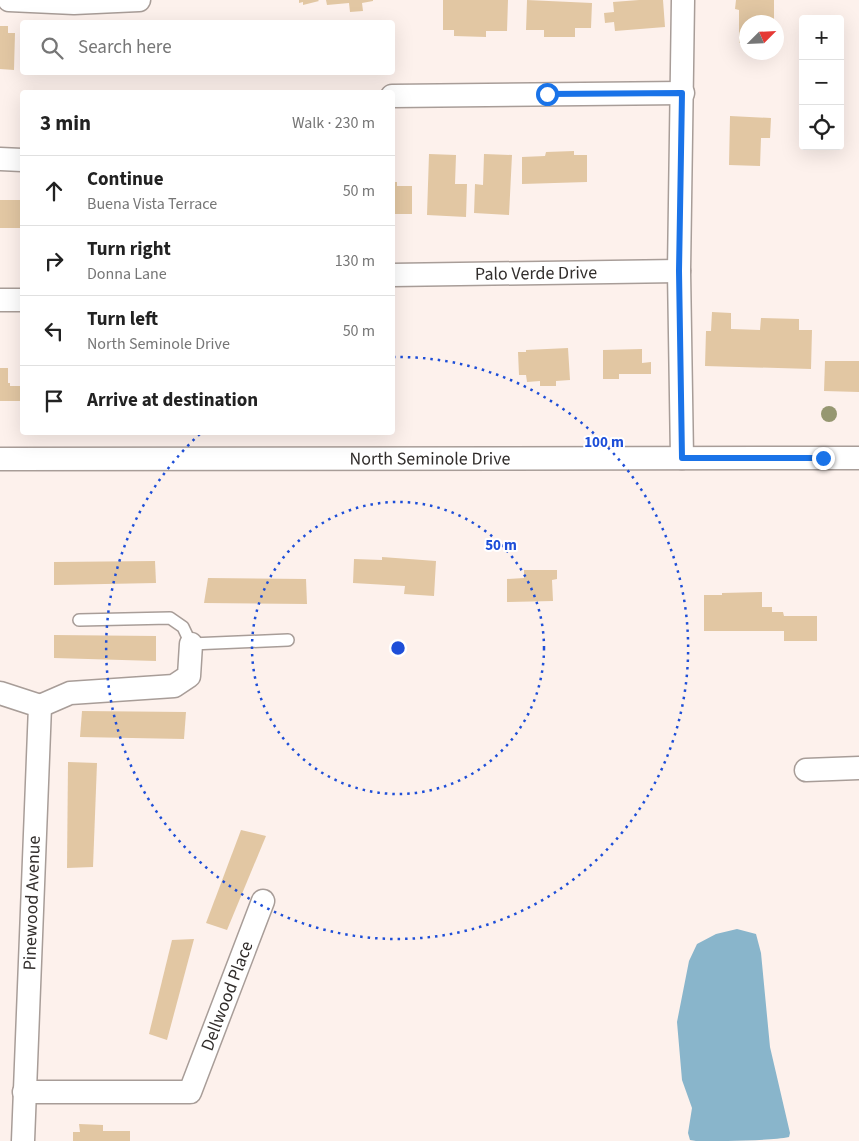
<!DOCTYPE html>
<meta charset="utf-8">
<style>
body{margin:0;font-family:"Source Sans 3",sans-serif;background:#f6f6f6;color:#222}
.controls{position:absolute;right:15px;top:15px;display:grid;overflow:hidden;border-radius:5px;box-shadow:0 5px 20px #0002}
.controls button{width:45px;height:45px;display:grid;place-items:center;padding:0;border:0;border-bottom:1px solid #e0e0e0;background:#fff;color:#222;font:25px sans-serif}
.compass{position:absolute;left:739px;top:15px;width:45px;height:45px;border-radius:50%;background:#fff;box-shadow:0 5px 20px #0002;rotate:66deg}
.stop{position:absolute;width:15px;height:15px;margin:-11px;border:4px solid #1a73e8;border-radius:50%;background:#fff}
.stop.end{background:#1a73e8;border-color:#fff;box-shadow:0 1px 5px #0008}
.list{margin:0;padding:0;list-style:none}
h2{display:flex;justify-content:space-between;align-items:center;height:65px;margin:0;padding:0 20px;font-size:21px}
h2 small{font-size:16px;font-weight:400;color:#767676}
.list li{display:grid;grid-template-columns:32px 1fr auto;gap:15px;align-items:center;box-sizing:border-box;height:70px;padding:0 20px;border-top:1px solid #e0e0e0}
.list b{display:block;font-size:19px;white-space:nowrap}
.list p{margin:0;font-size:16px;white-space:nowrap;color:#767676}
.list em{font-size:16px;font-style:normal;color:#767676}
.icon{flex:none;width:28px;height:28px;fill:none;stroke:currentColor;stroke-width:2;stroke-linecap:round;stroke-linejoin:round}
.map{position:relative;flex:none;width:859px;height:1141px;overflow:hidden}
.search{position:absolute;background:#fff;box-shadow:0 5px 20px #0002;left:20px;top:20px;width:375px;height:55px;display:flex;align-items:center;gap:12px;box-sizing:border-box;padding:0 18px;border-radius:5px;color:#767676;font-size:19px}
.panel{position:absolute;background:#fff;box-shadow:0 5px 20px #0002;left:20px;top:90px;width:375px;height:345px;border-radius:5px}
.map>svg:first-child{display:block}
.water{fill:#89b5cb}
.building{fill:#e2c7a3}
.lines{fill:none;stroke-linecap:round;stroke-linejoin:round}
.lane-casing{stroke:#a89d98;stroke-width:14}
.street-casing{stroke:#a89d98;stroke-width:25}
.lane{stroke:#fff;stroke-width:11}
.street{stroke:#fff;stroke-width:22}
.tree{fill:#969771}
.route{stroke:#1a73e8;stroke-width:6}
.ring{fill:none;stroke:#1d4ed8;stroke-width:2.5;stroke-dasharray:2.5 5}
.labels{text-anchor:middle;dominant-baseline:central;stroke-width:4;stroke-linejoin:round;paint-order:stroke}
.street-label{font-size:18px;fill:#312d2b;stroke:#fff}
.centre{fill:#1d4ed8;stroke:#fff;stroke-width:2.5}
.ring-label{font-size:15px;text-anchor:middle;font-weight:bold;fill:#1d4ed8;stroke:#fff;stroke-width:4;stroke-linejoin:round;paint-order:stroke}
</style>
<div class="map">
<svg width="859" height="1141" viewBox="0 0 859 1141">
<rect width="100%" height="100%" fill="#fdf1ec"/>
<!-- water -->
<path class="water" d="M737 929 756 934 761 953 770 1047 790 1133 789 1137C770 1141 719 1141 696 1141L690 1140 688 1133 692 1108 682 1080 677 1022 689 961 697 944 716 934Z"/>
<!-- building -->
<g class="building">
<path d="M299 0H318L319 1 303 5V2L299 3Z"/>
<path d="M326 0H373V1L362 3 363 11 350 12 349 3 327 5Z"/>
<path d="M443 0H508L507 31H486V37L454 36V30H443Z"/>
<path d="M527 0 592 3 591 28H575V37H544V30H526Z"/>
<path d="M639 0H663L665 27 615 31 614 22 605 23 604 13 614 12 613 2Z"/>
<path d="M736 0H774V22H746V43H739V10L735 9Z"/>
<path d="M0 26H8V33H15L14 70 0 69Z"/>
<path d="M730 116 771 118 770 138H761L760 166 729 165Z"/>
<path d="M574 151V155H587V182L522 184V157L545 156 546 152Z"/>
<path d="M429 154 456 155 455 184H467L466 217 427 215Z"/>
<path d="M484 154 512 155 509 215 474 213 475 184 483 185Z"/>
<path d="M392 182H397V186H412V214H392Z"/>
<rect x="0" y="200" width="22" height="28"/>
<path d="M712 312 731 313V329L760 330 761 318 799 319V330H812L811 369 705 366 706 331H711Z"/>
<path d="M568 348 570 380 556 381V386H540V381L527 382 526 375H519L518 352H526V350Z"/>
<path d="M642 349V363L651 362V374H619V379H603V350Z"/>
<path d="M825 361H859V392L824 391Z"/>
<path d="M0 368H8V383H10V386H22V401H0Z"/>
<path d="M382 557 436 561 434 596 404 594 405 586 353 583 354 559 382 560Z"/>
<path d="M155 561 156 583 54 585V562Z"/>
<path d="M524 570H557V579L552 580 553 601 507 602V579L524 578Z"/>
<path d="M208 578 306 579 307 604 204 603Z"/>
<path d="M762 592V607H772V612H783L784 616H817V641H784V631H704V595H722V593Z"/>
<path d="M54 635 156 636V661L54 658Z"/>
<path d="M82 711 186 712 184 739 80 737Z"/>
<path d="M68 762 97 763 93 867 67 868Z"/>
<path d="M241 830 266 836 227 930 206 923Z"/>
<path d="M194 939 167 1040 149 1034 172 940Z"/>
<path d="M79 1124 103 1125V1131H130V1141H73V1132H80Z"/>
</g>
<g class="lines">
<!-- lane casing -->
<g class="lane-casing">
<path id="lane" d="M79 620 170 618 183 627 191 644 288 640"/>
</g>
<!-- street casing -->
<g class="street-casing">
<g id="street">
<path d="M9 0 74 3 139 0"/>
<path d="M392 96 683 93"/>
<path d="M0 159 22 160"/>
<path id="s1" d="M392 275 679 271"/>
<path d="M0 300H22"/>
<path d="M682 458 679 271 683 0"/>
<path id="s2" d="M0 459 859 458"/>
<path d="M0 693 40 706 23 1141"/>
<path d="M40 706 70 693 174 686 189 676 191 644"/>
<path d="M806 770 859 768"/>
<path id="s3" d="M24 1092H190L263 901"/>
</g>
</g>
<!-- lane -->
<use href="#lane" class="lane"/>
<!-- street -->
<use href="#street" class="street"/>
</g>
<!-- trees -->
<circle class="tree" cx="829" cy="414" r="8"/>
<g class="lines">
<!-- route -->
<path class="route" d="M547 94 682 93 679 271 682 458H823"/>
</g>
<!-- distance rings -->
<g class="ring">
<circle cx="398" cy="648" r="146"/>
<path d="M393 357A291 291 0 1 1 201 433"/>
</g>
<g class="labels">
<!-- street labels -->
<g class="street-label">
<text stroke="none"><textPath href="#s1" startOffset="144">Palo Verde Drive</textPath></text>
<text stroke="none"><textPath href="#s2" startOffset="430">North Seminole Drive</textPath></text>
<text transform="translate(32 903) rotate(-88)">Pinewood Avenue</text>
<text stroke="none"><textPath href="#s3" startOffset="269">Dellwood Place</textPath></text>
</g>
</g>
<circle cx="398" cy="648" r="8" class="centre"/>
<g class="ring-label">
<text x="604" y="447">100 m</text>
<text x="501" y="550">50 m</text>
</g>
</svg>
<div class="controls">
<button>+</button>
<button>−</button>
<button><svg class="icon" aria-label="locate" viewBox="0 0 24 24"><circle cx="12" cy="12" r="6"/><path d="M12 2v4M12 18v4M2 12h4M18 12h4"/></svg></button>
</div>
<svg class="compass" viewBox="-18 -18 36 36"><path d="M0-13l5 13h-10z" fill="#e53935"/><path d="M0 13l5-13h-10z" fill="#767676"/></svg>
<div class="stop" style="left:547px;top:94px"></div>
<div class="stop end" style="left:823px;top:458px"></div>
<div class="search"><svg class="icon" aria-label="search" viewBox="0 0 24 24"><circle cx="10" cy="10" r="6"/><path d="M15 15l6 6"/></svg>Search here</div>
<section class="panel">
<h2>3 min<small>Walk · 230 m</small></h2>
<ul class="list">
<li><svg class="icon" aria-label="ahead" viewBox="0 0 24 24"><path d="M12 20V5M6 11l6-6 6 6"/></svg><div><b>Continue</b><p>Buena Vista Terrace</p></div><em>50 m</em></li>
<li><svg class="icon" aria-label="right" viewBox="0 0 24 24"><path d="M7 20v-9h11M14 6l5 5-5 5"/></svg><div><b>Turn right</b><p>Donna Lane</p></div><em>130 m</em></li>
<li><svg class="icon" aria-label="left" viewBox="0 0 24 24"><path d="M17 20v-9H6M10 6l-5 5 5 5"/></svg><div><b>Turn left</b><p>North Seminole Drive</p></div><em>50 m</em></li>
<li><svg class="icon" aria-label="arrive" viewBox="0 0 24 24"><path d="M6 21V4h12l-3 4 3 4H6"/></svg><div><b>Arrive at destination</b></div></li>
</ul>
</section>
</div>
